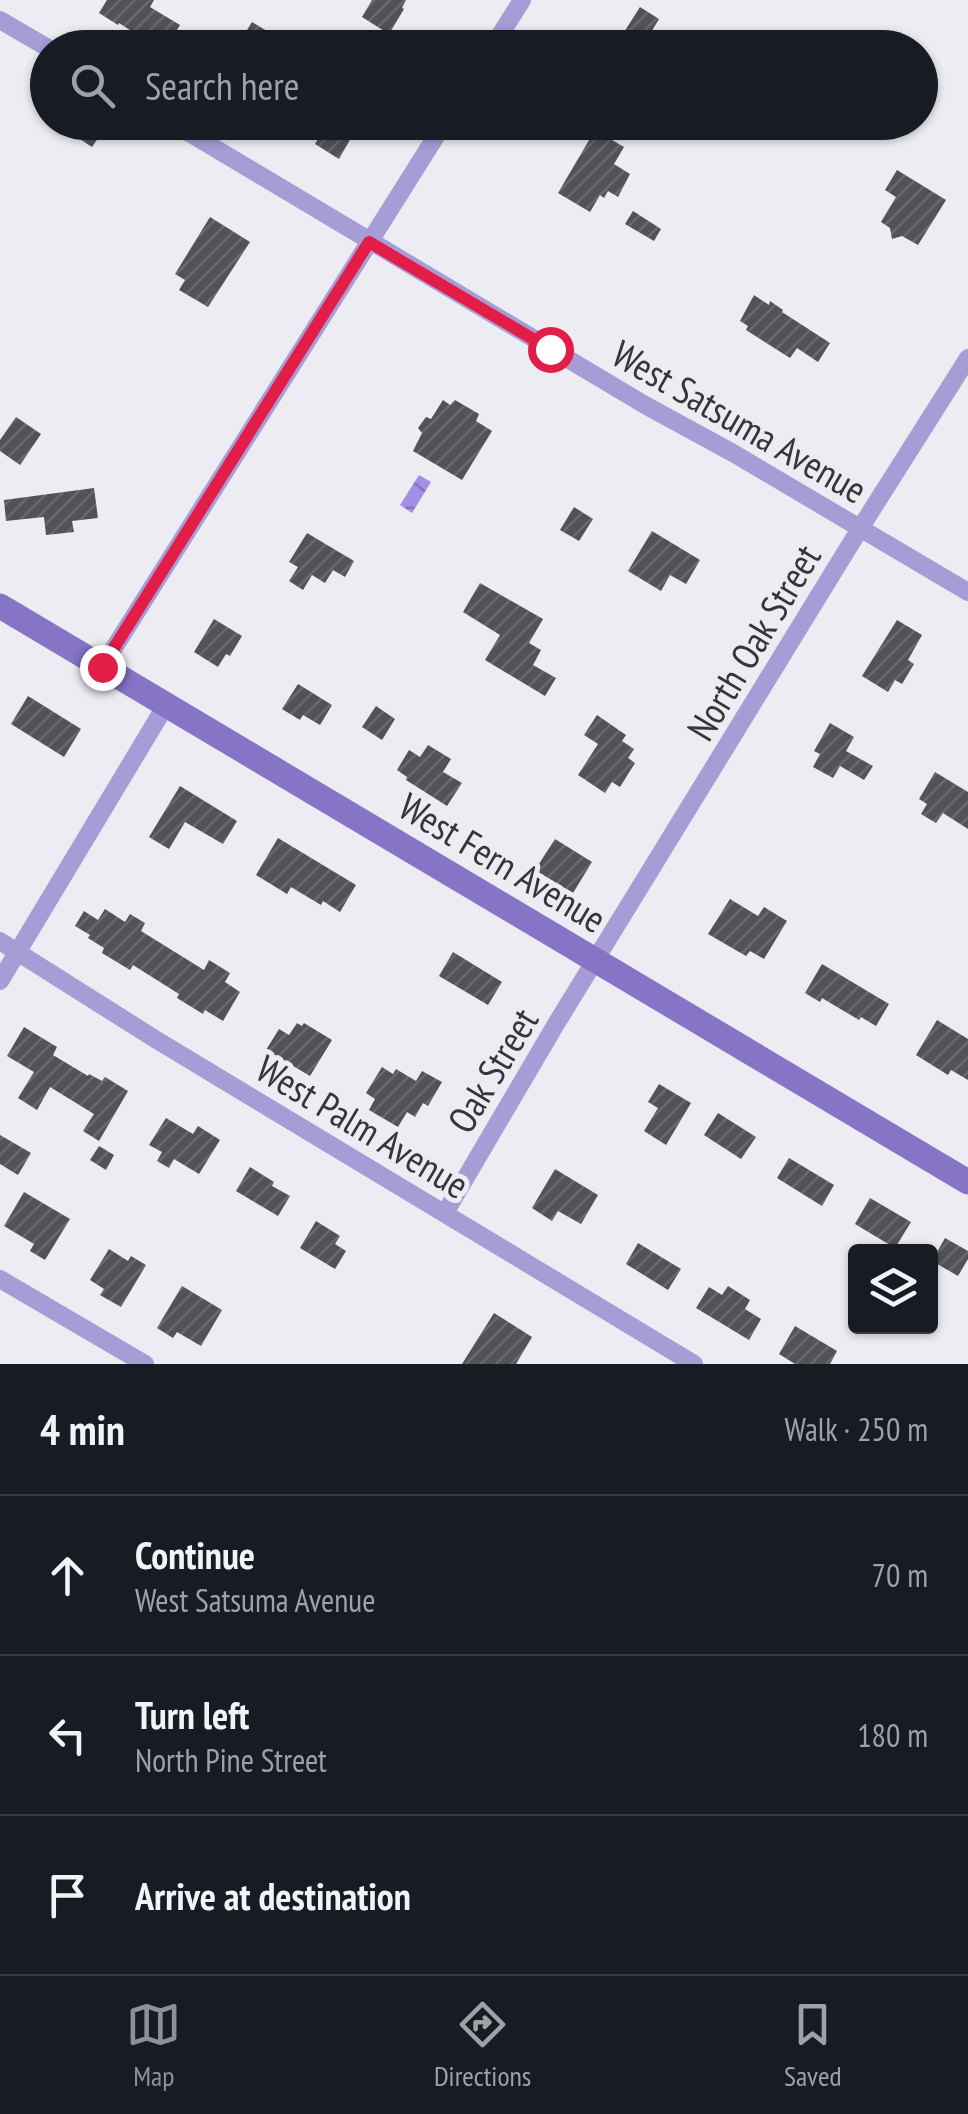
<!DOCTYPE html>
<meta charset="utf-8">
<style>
body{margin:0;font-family:"PT Sans Narrow",sans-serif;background:#20242c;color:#f1f3f6}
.controls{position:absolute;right:30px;bottom:30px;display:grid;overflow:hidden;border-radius:10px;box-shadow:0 2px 8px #0004}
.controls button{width:90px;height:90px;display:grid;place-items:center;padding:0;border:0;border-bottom:2px solid #363941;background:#171b24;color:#f1f3f6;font:50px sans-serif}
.stop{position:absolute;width:30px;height:30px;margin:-22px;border:8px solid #e11d48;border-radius:50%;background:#fff}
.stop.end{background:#e11d48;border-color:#fff;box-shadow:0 2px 10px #0008}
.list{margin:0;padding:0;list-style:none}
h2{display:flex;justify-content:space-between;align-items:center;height:130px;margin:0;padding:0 40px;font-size:42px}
h2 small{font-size:32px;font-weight:400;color:#9ea1a6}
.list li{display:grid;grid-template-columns:65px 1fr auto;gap:30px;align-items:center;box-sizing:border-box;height:160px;padding:0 40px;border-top:2px solid #363941}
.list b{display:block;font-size:38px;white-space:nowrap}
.list p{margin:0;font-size:32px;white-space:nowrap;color:#9ea1a6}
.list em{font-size:32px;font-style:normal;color:#9ea1a6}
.icon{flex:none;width:55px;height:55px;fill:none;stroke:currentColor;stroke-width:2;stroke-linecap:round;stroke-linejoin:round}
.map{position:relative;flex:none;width:968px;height:1364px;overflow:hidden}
.search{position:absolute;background:#171b24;box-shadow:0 2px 8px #0004;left:30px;right:30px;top:30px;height:110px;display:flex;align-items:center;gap:25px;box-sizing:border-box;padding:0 35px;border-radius:55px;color:#9ea1a6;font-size:38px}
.sheet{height:610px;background:#171b24}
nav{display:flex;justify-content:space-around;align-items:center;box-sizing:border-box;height:140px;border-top:2px solid #363941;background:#171b24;font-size:28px;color:#9ea1a6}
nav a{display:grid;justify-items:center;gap:5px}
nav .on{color:#8c9099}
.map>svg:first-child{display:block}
.water{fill:url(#water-waves)}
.building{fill:url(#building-hatch)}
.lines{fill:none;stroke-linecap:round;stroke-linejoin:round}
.street{stroke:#a79dd6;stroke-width:18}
.secondary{stroke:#8674c7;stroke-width:25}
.route{stroke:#e11d48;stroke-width:12}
.labels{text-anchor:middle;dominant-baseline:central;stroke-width:10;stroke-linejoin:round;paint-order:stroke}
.street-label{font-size:38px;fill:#363638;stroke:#edecf2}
</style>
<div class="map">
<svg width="968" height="1364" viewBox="0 0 968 1364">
<defs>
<pattern id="water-waves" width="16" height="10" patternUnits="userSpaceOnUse" patternTransform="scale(2.5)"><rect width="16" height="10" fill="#a290e6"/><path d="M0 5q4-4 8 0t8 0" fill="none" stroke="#8576bb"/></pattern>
<pattern id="building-hatch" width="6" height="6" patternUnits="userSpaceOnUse" patternTransform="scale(2.5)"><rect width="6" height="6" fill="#535256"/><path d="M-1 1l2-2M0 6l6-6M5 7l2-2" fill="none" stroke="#69696c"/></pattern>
</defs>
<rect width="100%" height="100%" fill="#edecf2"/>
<!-- water -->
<path class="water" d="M419 475 431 482 412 513 400 505Z"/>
<!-- building -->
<g class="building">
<path d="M107 0H154L150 7 180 25 166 48H158L119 23 118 25 99 13Z"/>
<path d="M372 0H406L402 8 404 9 389 34 362 17Z"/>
<path d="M640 7 659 19 650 34 671 48H614Z"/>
<path d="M252 22 267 31 257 48H236Z"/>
<path d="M54 122H97L105 128 92 147Z"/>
<path d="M328 122H355L347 136 351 138 339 159 315 144Z"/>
<path d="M595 130 624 147 614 164 630 174 618 197 608 191 604 198 600 195 590 212 558 193Z"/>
<path d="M897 170 946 200 918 245 902 236 892 239 890 228 881 222 896 197 885 190Z"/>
<path d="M633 211 661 229 654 241 625 224Z"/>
<path d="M210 217 250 242 208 307 179 290 185 280 175 274Z"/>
<path d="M754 295 769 305 770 301 783 310 782 312 830 343 818 362 797 348 790 358 746 330 748 326 740 321Z"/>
<path d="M443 400 450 405 455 400 479 414 476 421 492 431 462 480 413 451 422 433 418 428 426 417 431 419Z"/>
<path d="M16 417 41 434 20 465 0 451V440Z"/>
<path d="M94 488 98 518 72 521 74 532 46 535 44 517 6 521 4 500Z"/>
<path d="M574 507 593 519 579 541 560 530Z"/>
<path d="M652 531 700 560 686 584 670 575 661 591 628 571Z"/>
<path d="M307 533 354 561 345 577 333 570 325 583 312 575 303 590 289 581 298 567 289 562Z"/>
<path d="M480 583 543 619 529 643 541 650 533 665 556 678 545 696 485 660 500 635 463 612Z"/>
<path d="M214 619 242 636 230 656 226 654 218 667 194 652Z"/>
<path d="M897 620 922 635 908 660 914 664 902 684 895 680 888 692 862 676Z"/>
<path d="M298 684 332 705 320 725 303 715 300 720 282 709Z"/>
<path d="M28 696 81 729 64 757 11 724Z"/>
<path d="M376 706 395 719 382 740 362 727Z"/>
<path d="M597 715 626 735 622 741 634 749 628 758 635 763 620 787 612 782 605 793 578 775 598 744 584 735Z"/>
<path d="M830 723 854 737 846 751 873 766 864 780 840 766 833 778 813 767 820 754 814 751Z"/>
<path d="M428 745 451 759 443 772 462 783 447 806 406 780 407 777 397 770 409 750 420 757Z"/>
<path d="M935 772 968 792V829L943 813 936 823 921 814 927 804 919 799Z"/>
<path d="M180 786 237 821 223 844 185 822 169 849 149 837Z"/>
<path d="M278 838 356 885 340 912 323 901 321 905 291 887 287 894 256 875Z"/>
<path d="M555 839 592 862 573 893 535 870Z"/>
<path d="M730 899 758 916 764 907 787 921 764 959 750 951 746 956 708 934Z"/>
<path d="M105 909 125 922 130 914 145 923 141 931 204 970 209 960 230 973 225 982 240 992 223 1021 205 1010 203 1014 177 998 179 994 133 965 130 970 102 953 104 948 88 938 90 935 75 926 84 911 98 920Z"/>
<path d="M453 952 502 982 488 1005 439 976Z"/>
<path d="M822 964 889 1004 876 1026 861 1017 859 1020 822 998 820 1002 805 993Z"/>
<path d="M937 1020 968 1039V1080L951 1070 948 1075 916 1055Z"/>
<path d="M297 1023 302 1026 304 1023 332 1040 310 1076 266 1050 279 1029 289 1035Z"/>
<path d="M24 1027 57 1047 53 1055 88 1076 89 1074 102 1081 105 1077 128 1091 99 1141 83 1131 94 1114 50 1087 37 1110 18 1098 34 1072 7 1056Z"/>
<path d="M382 1067 393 1074 396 1069 416 1081 422 1071 442 1082 428 1106 423 1103 415 1117 407 1112 398 1127 369 1110 375 1099 366 1093Z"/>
<path d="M659 1084 691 1103 666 1145 644 1131 658 1108 648 1102Z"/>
<path d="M718 1113 756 1137 741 1159 704 1135Z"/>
<path d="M166 1118 193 1134 198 1126 220 1140 199 1174 174 1159 169 1168 157 1161 162 1152 149 1145Z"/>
<path d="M0 1135 31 1153 18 1175 0 1164Z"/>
<path d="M99 1146 114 1155 106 1170 90 1160Z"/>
<path d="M789 1158 834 1185 822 1206 777 1178Z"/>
<path d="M250 1167 274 1182 272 1186 290 1196 278 1216 236 1191Z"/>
<path d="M555 1169 598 1195 581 1224 558 1211 552 1221 532 1208Z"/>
<path d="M24 1192 70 1219 45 1260 30 1251 34 1244 4 1226Z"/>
<path d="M870 1198 911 1222 895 1248 855 1224Z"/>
<path d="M316 1221 340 1236 335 1244 346 1251 335 1269 300 1248Z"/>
<path d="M945 1238 968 1251V1259L958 1276 932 1261Z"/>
<path d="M638 1243 681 1269 668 1290 626 1264Z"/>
<path d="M109 1249 128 1261 131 1256 146 1265 121 1307 100 1295 104 1289 90 1280Z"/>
<path d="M182 1286 222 1310 201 1346 177 1332 173 1338 157 1328Z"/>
<path d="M728 1286 750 1300 745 1309 761 1319 749 1340 696 1308 709 1287 722 1295Z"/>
<path d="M494 1313 532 1337 516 1364H462Z"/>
<path d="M795 1326 837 1351 830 1364H795L779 1354Z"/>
</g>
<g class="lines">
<!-- street -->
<g class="street">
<path d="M0 20 48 48"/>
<path d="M492 48 522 0"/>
<path d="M171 122 645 405 733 453 968 592"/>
<path d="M102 667 445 122"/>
<path d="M0 941 155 1039 694 1364"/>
<path d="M0 981 166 705"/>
<path d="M445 1213 556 1024 861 527 968 358"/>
<path d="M0 1279 145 1364"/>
</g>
<!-- secondary -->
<path class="secondary" d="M0 606 968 1182"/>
</g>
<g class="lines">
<!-- route -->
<path class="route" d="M102 667 369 242 550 349"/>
</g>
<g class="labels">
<!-- street labels -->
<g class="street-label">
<text transform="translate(740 421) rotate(30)">West Satsuma Avenue</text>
<text transform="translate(753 642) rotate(-59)">North Oak Street</text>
<text transform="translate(503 862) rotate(31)">West Fern Avenue</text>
<text transform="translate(492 1070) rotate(-59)">Oak Street</text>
<text transform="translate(363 1126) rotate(31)">West Palm Avenue</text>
</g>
</g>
</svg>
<div class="controls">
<button><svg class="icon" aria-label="layers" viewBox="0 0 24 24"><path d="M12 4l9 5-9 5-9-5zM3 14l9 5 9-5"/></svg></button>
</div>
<div class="stop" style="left:550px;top:349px"></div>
<div class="stop end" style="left:102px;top:667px"></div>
<div class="search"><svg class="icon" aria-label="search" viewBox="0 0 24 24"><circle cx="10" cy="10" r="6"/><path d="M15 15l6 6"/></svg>Search here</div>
</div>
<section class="sheet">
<h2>4 min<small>Walk · 250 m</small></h2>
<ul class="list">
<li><svg class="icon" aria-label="ahead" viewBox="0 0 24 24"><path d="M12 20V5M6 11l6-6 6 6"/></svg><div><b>Continue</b><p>West Satsuma Avenue</p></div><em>70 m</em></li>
<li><svg class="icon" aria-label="left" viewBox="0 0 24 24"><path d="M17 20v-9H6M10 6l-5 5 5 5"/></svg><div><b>Turn left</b><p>North Pine Street</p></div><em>180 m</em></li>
<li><svg class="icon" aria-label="arrive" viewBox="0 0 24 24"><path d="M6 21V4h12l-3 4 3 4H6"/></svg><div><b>Arrive at destination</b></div></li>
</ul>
</section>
<nav>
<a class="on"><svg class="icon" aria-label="map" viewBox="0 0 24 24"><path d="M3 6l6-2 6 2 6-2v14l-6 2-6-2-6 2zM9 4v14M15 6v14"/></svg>Map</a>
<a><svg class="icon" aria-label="directions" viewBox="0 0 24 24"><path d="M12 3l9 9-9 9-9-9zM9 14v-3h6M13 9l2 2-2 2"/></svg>Directions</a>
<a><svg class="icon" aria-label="saved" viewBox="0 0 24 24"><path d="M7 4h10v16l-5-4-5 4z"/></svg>Saved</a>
</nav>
